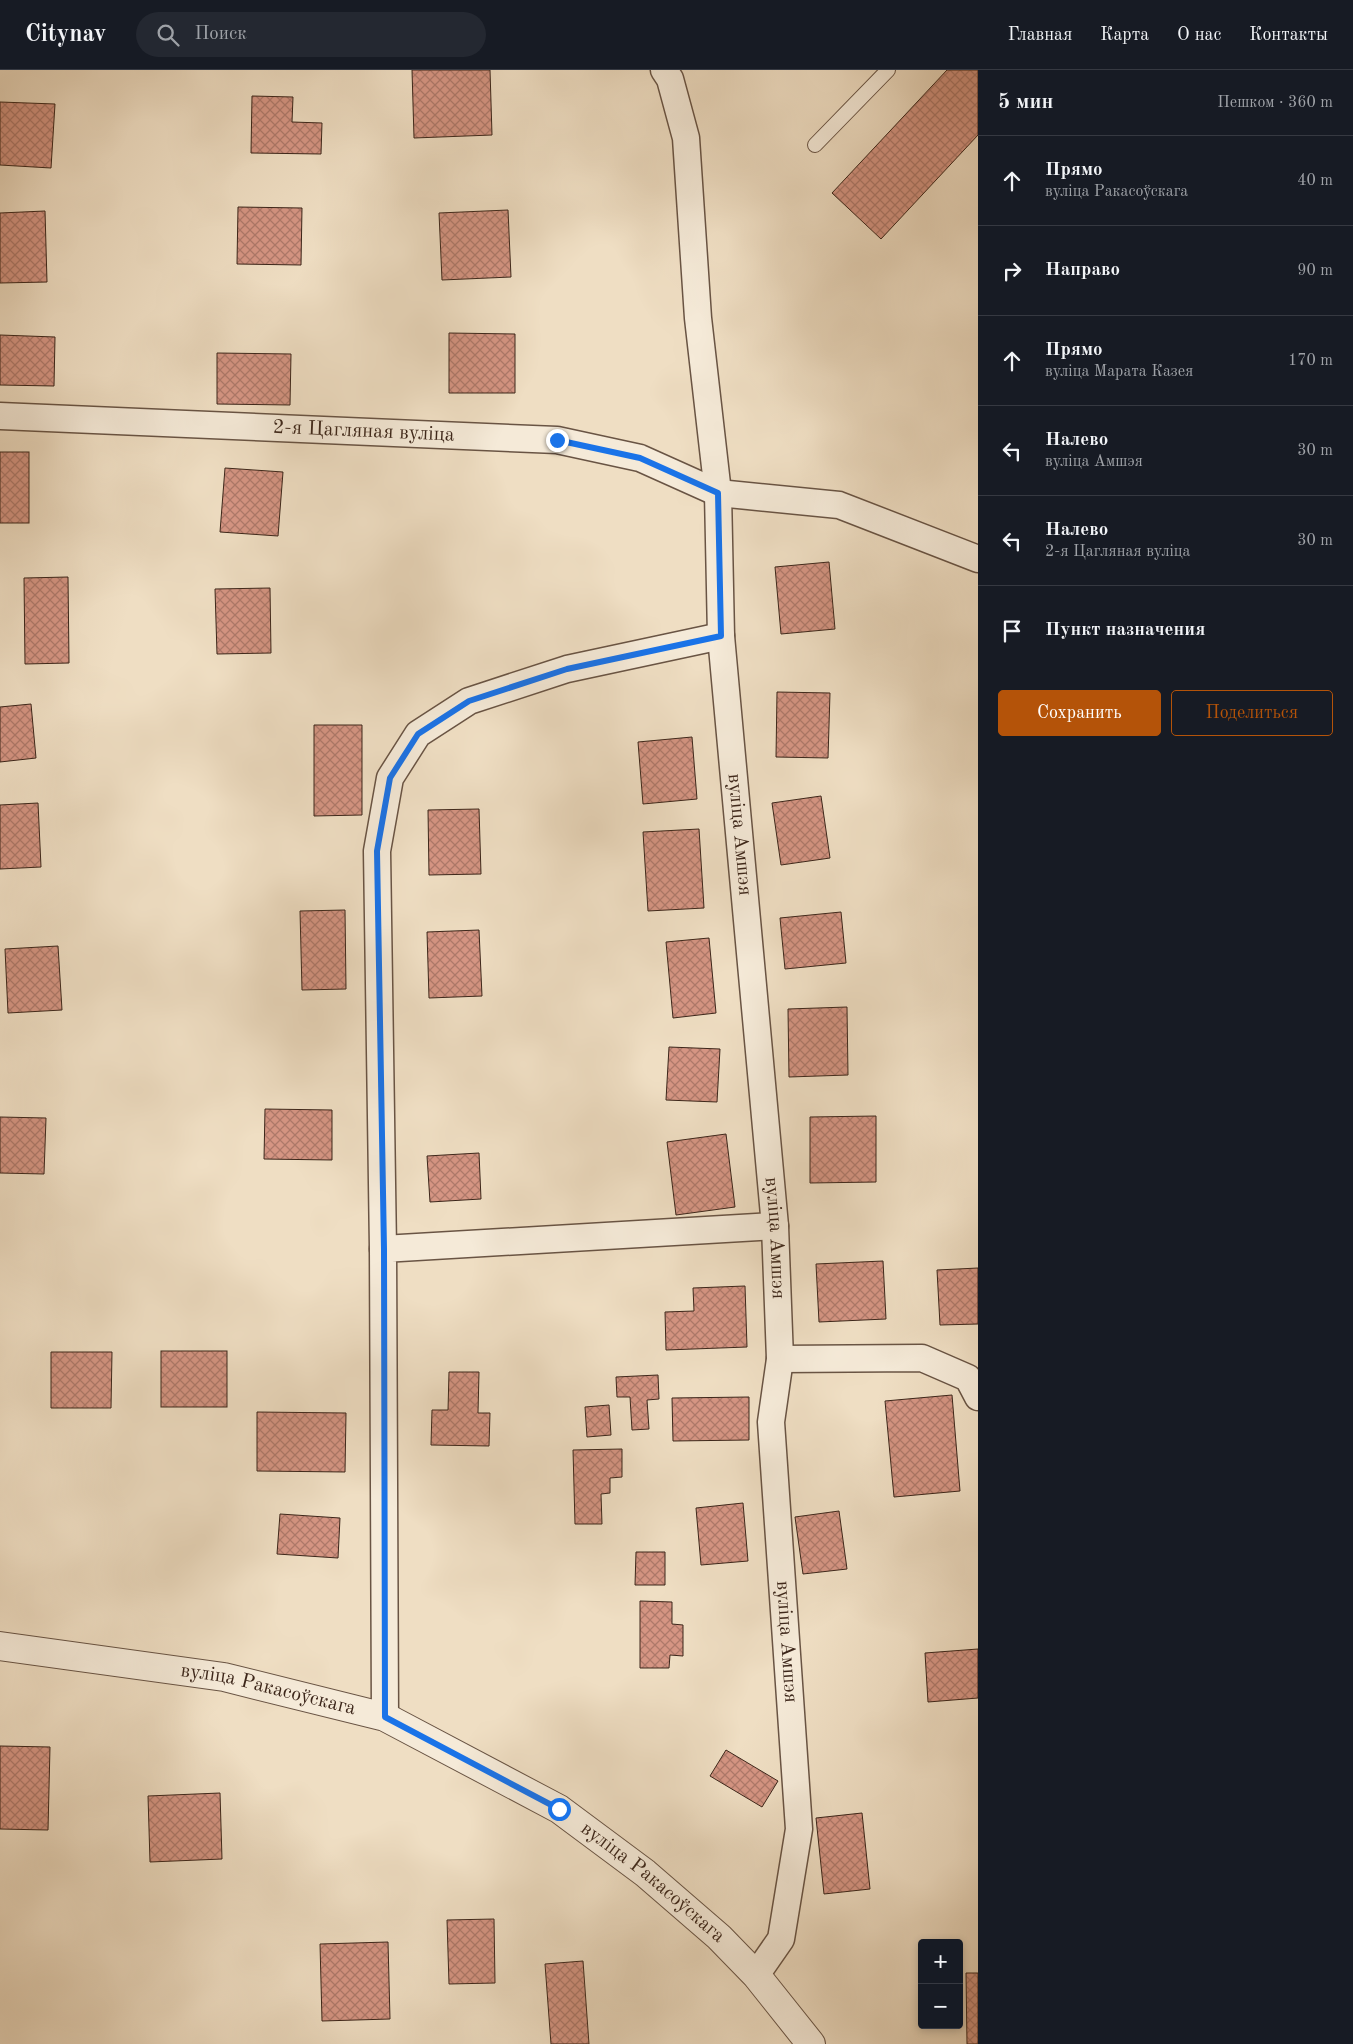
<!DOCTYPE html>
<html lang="ru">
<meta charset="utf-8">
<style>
body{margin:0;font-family:"Old Standard TT",serif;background:#242831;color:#f1f3f6}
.controls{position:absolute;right:15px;bottom:15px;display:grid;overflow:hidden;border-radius:5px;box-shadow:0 2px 8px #0003}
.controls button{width:45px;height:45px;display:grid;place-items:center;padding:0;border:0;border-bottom:1px solid #363941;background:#171b24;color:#f1f3f6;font:25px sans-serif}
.stop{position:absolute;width:15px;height:15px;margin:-11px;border:4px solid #1a73e8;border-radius:50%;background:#fff}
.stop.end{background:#1a73e8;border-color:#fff;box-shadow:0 1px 5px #0008}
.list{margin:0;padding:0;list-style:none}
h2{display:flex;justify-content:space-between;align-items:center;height:65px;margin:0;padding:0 20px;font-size:21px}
h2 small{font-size:16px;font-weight:400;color:#9ea1a6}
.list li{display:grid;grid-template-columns:32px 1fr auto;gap:15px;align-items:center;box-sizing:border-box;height:90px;padding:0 20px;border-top:1px solid #363941}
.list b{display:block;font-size:19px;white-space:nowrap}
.list p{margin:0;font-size:16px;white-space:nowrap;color:#9ea1a6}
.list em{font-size:16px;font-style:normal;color:#9ea1a6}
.actions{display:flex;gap:10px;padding:15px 20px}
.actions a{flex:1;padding:11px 0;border:1px solid #b45309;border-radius:5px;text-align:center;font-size:18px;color:#b45309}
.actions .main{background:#b45309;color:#fff}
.icon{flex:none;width:28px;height:28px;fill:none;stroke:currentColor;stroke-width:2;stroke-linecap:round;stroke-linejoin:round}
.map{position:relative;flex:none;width:978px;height:1974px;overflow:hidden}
header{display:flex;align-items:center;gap:30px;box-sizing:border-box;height:70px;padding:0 25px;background:#171b24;border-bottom:1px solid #363941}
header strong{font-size:24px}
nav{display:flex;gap:28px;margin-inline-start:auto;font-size:18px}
.search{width:350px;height:45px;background:#242831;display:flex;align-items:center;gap:12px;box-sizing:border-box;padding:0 18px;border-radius:28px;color:#9ea1a6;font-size:19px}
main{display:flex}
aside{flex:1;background:#171b24}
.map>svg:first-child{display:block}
.building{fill:url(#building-cross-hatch);stroke:#3c261a}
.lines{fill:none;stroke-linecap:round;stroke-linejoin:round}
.service-casing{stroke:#695444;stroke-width:16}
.minor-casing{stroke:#695444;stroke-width:29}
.tertiary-casing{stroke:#695444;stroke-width:30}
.service{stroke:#f5ead8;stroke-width:14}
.minor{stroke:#f5ead8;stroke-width:26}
.tertiary{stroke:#f5ead8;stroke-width:28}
.route{stroke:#1a73e8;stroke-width:6}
.labels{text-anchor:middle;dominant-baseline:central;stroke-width:4.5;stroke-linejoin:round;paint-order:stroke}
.street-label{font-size:20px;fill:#3c261a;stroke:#f5ead8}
</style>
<header>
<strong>Citynav</strong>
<div class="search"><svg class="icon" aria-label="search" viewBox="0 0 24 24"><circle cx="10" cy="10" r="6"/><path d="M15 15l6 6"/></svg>Поиск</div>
<nav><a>Главная</a><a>Карта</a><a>О нас</a><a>Контакты</a></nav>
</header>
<main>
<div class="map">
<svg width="978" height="1974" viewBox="0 0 978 1974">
<defs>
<pattern id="building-cross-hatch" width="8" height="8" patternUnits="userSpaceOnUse" patternTransform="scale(1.25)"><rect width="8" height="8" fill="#d59583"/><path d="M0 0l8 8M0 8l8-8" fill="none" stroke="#ae796a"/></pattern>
</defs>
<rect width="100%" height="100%" fill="#efdec3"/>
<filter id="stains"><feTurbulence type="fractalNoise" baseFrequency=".004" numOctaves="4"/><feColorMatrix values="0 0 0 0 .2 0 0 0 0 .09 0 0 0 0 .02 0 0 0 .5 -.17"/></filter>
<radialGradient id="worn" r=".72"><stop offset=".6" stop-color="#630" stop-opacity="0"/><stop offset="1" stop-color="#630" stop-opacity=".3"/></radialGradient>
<!-- building -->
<g class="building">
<path d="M412 0H490L492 65 414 68Z"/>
<path d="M947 0H978V65L881 169 832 123Z"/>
<path d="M252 26 293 27 292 52 322 53 321 84 251 83Z"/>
<path d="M0 32 55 34 51 98 0 95Z"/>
<path d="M238 137 302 138 301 195 237 194Z"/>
<path d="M508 140 511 207 442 210 439 143Z"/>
<path d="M45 141 47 212 0 213V143Z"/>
<path d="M449 263 515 264V323H449Z"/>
<path d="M0 265 55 267 54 316 0 315Z"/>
<path d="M217 283 291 284 290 335 217 334Z"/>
<rect x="0" y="382" width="29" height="71"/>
<path d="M225 398 283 402 278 466 220 462Z"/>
<path d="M829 492 835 559 781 564 775 497Z"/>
<path d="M68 507 69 593 25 594 24 508Z"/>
<path d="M270 518 271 583 217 584 215 519Z"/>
<path d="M777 622 830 623 828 688 776 687Z"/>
<path d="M31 634 36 688 0 692V637Z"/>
<path d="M314 655H362V745L314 746Z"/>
<path d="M692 667 697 729 643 734 638 672Z"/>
<path d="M821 726 830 788 781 795 772 733Z"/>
<path d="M38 733 41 797 0 799V735Z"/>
<path d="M479 739 481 804 429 805 428 740Z"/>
<path d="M699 759 704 838 648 841 643 762Z"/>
<path d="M345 840 346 919 302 920 300 841Z"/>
<path d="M841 842 846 893 785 899 780 848Z"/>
<path d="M479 860 482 926 429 928 427 862Z"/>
<path d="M709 868 716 943 673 948 666 872Z"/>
<path d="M58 876 62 940 8 943 5 879Z"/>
<path d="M847 937 848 1005 789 1007 788 939Z"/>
<path d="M669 977 720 979 717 1032 666 1030Z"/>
<path d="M265 1039 332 1040V1090L264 1089Z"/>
<path d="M876 1046V1112L810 1113V1047Z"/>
<path d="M0 1047 46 1048 44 1104 0 1103Z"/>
<path d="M726 1064 735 1137 676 1145 667 1072Z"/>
<path d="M479 1083 481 1129 430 1132 427 1086Z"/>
<path d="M883 1191 886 1249 819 1252 816 1194Z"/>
<path d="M978 1198V1254L940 1255 937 1200Z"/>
<path d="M745 1216 747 1277 666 1280 665 1242 694 1241 693 1218Z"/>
<rect x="161" y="1281" width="66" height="56"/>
<path d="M51 1282H112L111 1338H51Z"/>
<path d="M449 1302H479L478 1343H490L489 1376 431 1375 432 1340H448Z"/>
<path d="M658 1305 659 1329 647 1330 649 1359 632 1360 630 1327H617L616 1307Z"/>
<path d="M952 1325 960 1421 894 1427 885 1331Z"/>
<path d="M749 1327V1370L673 1371 672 1328Z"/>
<path d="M609 1335 611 1365 587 1367 585 1337Z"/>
<path d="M257 1342 346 1343 345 1402 257 1401Z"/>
<path d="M622 1379V1407L610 1408V1423L601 1424 602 1454H575L573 1380Z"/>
<path d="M743 1433 748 1491 701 1495 696 1438Z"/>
<path d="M839 1441 847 1499 803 1504 795 1447Z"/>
<path d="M280 1444 340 1448 338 1488 277 1484Z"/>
<path d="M636 1482H665V1515H635Z"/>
<path d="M640 1531 672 1532V1554L683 1555V1586L670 1585 669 1598H640Z"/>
<path d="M978 1579V1628L928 1632 925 1583Z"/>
<path d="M0 1676 50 1677 48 1760 0 1759Z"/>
<path d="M726 1680 778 1711 762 1737 710 1706Z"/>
<path d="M220 1723 222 1789 150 1792 148 1726Z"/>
<path d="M862 1743 870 1819 824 1824 816 1748Z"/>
<path d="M494 1849 495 1913 449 1914 447 1850Z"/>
<path d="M388 1872 390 1949 322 1951 320 1874Z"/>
<path d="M583 1891 589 1974H551L545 1894Z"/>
<path d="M966 1903H978V1974H967Z"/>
</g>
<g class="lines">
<!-- service casing -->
<g class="service-casing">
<path id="service" d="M815 75 888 0"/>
</g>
<!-- minor casing -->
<g class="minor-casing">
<g id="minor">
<path id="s1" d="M664 0 670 9 686 68 698 248 718 423 721 566 775 1156 780 1289 771 1352 799 1759 781 1869 756 1905"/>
<path id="s2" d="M0 346 557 370 640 388 718 423 839 435 978 489"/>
<path d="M383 1179 377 781 390 708 418 664 469 631 567 599 721 566"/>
<path d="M780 1289 922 1288 968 1308 978 1327"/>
<path d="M385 1647 383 1179 775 1156"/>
</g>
</g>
<!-- tertiary casing -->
<g class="tertiary-casing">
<g id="tertiary">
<path id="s3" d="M0 1576 224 1607 385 1647 559 1739 645 1803 719 1867 756 1905 811 1974"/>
</g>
</g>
<!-- service -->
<use href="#service" class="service"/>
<!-- minor -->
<use href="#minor" class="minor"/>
<!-- tertiary -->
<use href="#tertiary" class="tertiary"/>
</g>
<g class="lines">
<!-- route -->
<path class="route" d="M557 370 640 388 718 423 721 566 567 599 469 631 418 664 390 708 377 781 384 1179 385 1647 559 1739"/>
</g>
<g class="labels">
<!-- street labels -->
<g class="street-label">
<text stroke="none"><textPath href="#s2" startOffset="364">2-я Цагляная вуліца</textPath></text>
<text stroke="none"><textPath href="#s1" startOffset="771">вуліца Амшэя</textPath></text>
<text stroke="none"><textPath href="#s1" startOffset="1176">вуліца Амшэя</textPath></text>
<text stroke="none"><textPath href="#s1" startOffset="1581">вуліца Амшэя</textPath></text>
<text stroke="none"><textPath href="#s3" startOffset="272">вуліца Ракасоўскага</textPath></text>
<text stroke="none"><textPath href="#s3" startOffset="708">вуліца Ракасоўскага</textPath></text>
</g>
</g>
<rect width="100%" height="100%" filter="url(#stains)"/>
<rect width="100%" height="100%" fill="url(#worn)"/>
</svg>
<div class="controls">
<button>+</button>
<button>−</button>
</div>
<div class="stop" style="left:559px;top:1739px"></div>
<div class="stop end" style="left:557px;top:370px"></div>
</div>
<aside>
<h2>5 мин<small>Пешком · 360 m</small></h2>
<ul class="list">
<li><svg class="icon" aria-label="ahead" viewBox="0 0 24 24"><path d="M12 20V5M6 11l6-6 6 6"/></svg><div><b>Прямо</b><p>вуліца Ракасоўскага</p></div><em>40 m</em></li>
<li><svg class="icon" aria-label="right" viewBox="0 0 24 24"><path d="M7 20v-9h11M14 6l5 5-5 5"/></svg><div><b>Направо</b></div><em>90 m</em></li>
<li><svg class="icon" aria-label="ahead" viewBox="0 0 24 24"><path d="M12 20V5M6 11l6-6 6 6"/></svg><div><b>Прямо</b><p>вуліца Марата Казея</p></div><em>170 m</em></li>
<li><svg class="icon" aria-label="left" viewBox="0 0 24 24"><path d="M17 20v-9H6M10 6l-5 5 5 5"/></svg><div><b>Налево</b><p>вуліца Амшэя</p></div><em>30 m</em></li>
<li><svg class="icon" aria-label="left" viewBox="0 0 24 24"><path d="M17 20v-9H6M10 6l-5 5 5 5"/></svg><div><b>Налево</b><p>2-я Цагляная вуліца</p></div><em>30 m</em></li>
<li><svg class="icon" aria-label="arrive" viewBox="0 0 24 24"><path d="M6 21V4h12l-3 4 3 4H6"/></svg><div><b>Пункт назначения</b></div></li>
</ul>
<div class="actions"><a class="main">Сохранить</a><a>Поделиться</a></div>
</aside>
</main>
